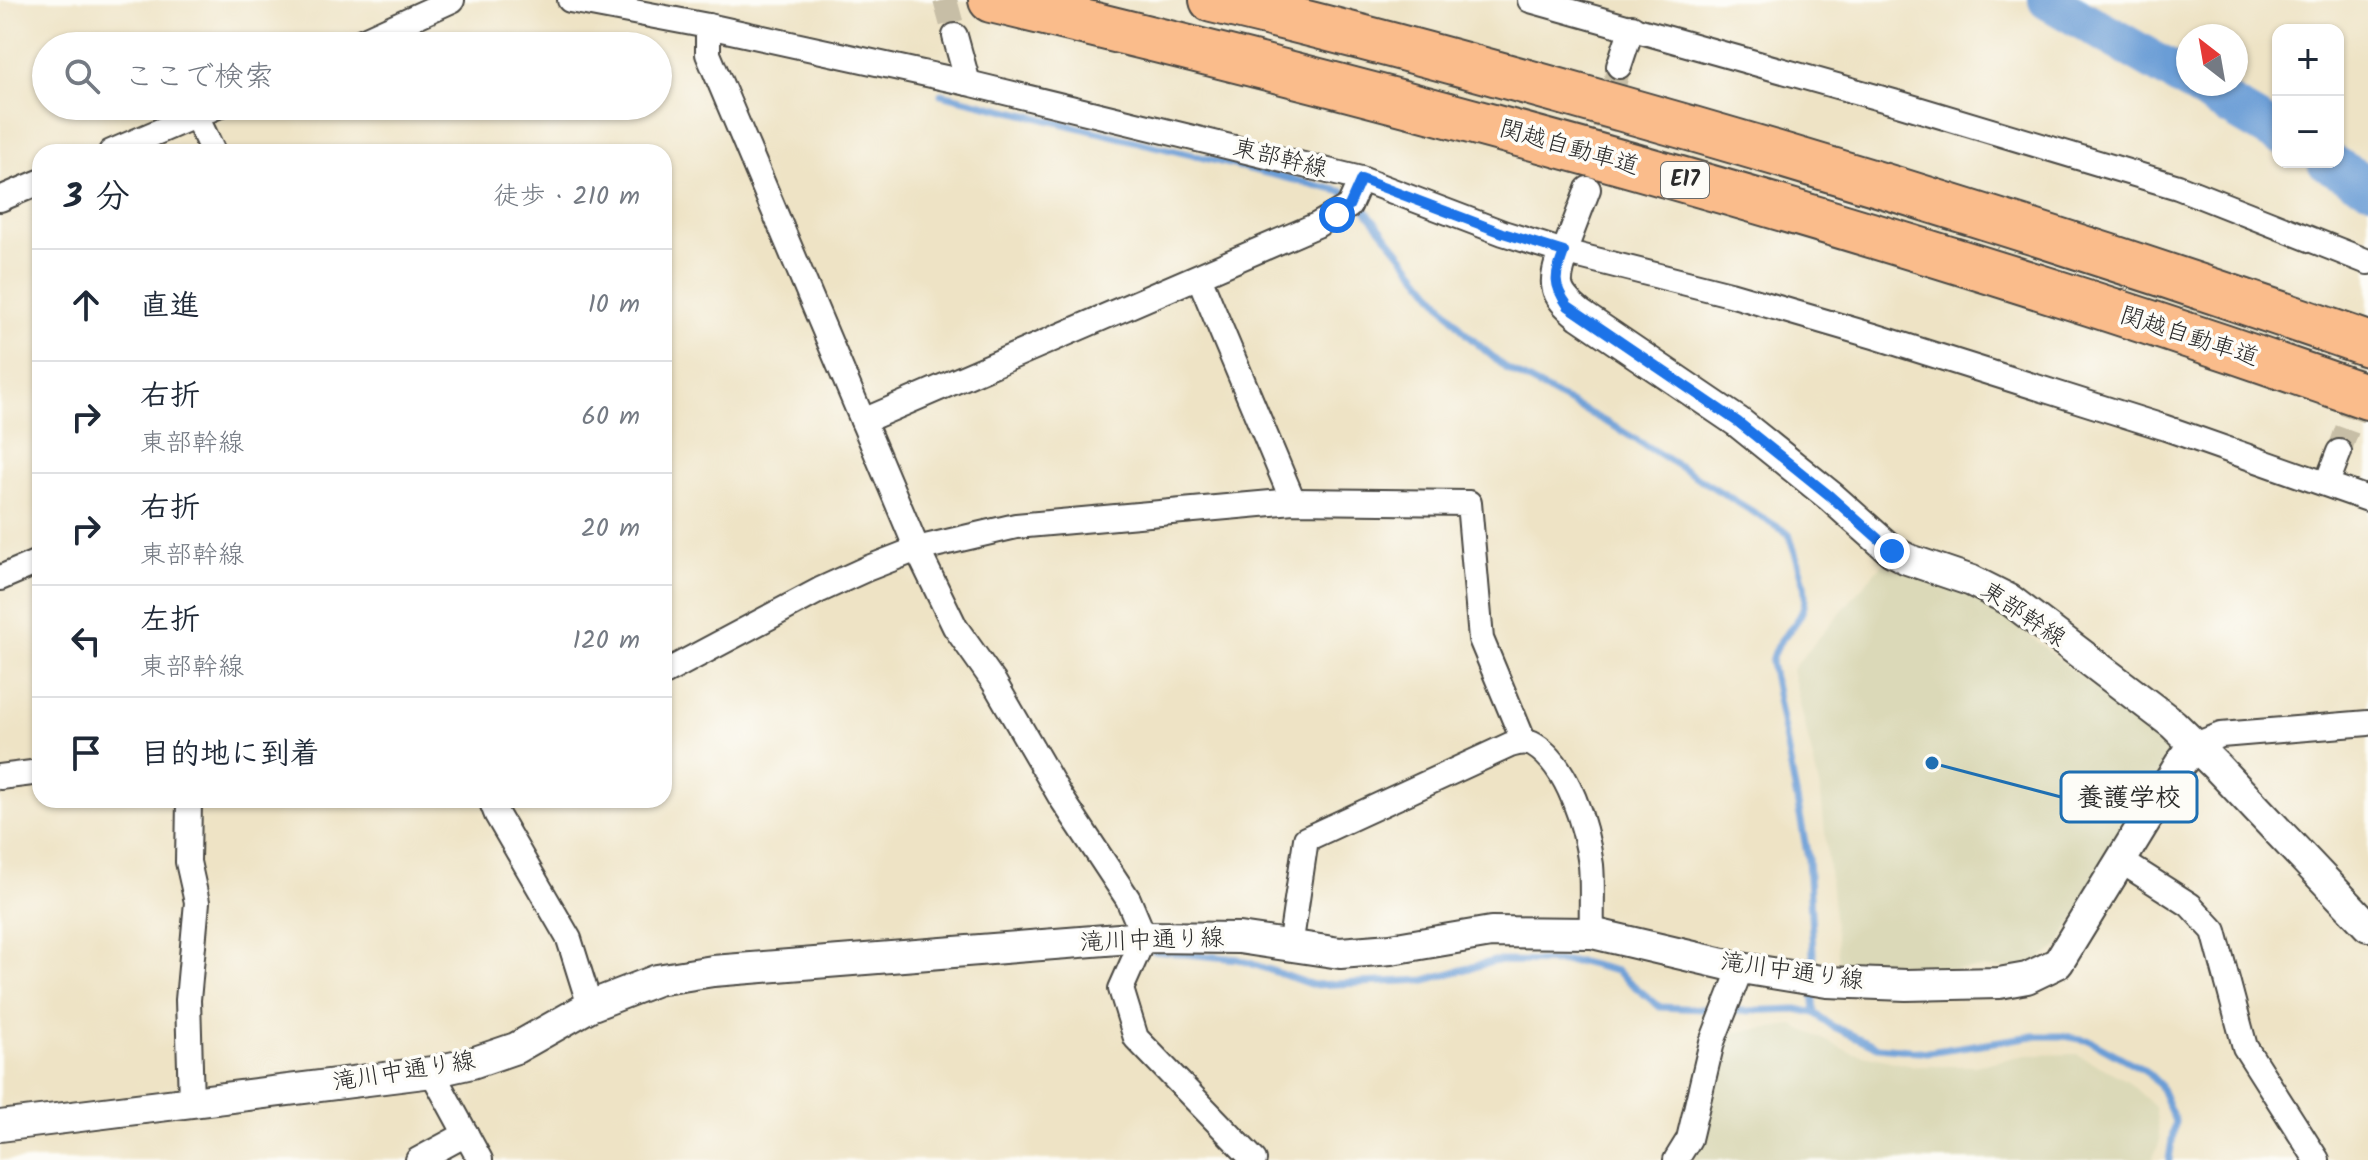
<!DOCTYPE html>
<html lang="ja">
<meta charset="utf-8">
<style>
body{margin:0;font-family:Kalam,"Klee One",sans-serif;background:#f6f6f7;color:#1f2937}
.controls{position:absolute;right:24px;top:24px;display:grid;overflow:hidden;border-radius:16px;box-shadow:0 2px 6px #0004}
.controls button{width:72px;height:72px;display:grid;place-items:center;padding:0;border:0;border-bottom:2px solid #e0e1e3;background:#fff;color:#1f2937;font:40px sans-serif}
.compass{position:absolute;left:2176px;top:24px;width:72px;height:72px;border-radius:50%;background:#fff;box-shadow:0 2px 6px #0004;rotate:329deg}
.stop{position:absolute;width:24px;height:24px;margin:-18px;border:6px solid #1a73e8;border-radius:50%;background:#fff}
.stop.end{background:#1a73e8;border-color:#fff;box-shadow:0 2px 8px #0008}
.list{margin:0;padding:0;list-style:none}
h2{display:flex;justify-content:space-between;align-items:center;height:104px;margin:0;padding:0 32px;font-size:34px}
h2 small{font-size:26px;font-weight:400;color:#747a83}
.list li{display:grid;grid-template-columns:52px 1fr auto;gap:24px;align-items:center;box-sizing:border-box;height:112px;padding:0 32px;border-top:2px solid #e0e1e3}
.list b{display:block;font-size:30px;white-space:nowrap}
.list p{margin:0;font-size:26px;white-space:nowrap;color:#747a83}
.list em{font-size:26px;font-style:normal;color:#747a83}
.icon{flex:none;width:44px;height:44px;fill:none;stroke:currentColor;stroke-width:2;stroke-linecap:round;stroke-linejoin:round}
.map{position:relative;flex:none;width:2368px;height:1160px;overflow:hidden}
.search{position:absolute;background:#fff;box-shadow:0 2px 6px #0004;left:32px;top:32px;width:640px;height:88px;display:flex;align-items:center;gap:20px;box-sizing:border-box;padding:0 28px;border-radius:44px;color:#747a83;font-size:30px}
.panel{position:absolute;background:#fff;box-shadow:0 2px 6px #0004;left:32px;top:144px;width:640px;height:664px;border-radius:24px}
.map>svg:first-child{display:block}
.built{fill:#dbd9b8}
.lines{fill:none;stroke-linecap:round;stroke-linejoin:round}
.stream{stroke:#6b9dd6;stroke-width:7}
.river{stroke:#6b9dd6;stroke-width:40}
.minor-tunnel{stroke:#c7bea6;stroke-width:24;stroke-dasharray:24 12;stroke-linecap:butt}
.minor-casing{stroke:#484742;stroke-width:28}
.tertiary-casing{stroke:#484742;stroke-width:34}
.motorway-casing{stroke:#484742;stroke-width:48}
.minor{stroke:#fff;stroke-width:24}
.tertiary{stroke:#fff;stroke-width:30}
.motorway{stroke:#fabc8b;stroke-width:44}
.route{stroke:#1a73e8;stroke-width:10}
.labels{text-anchor:middle;dominant-baseline:central;stroke-width:7;stroke-linejoin:round;paint-order:stroke}
.shield{fill:#fdfcf7;stroke:#6a6a68;stroke-width:2}
.shield-label{font-size:22px;font-weight:bold;fill:#2b2b2b}
.street-label{font-size:24px;fill:#2b2b2b;stroke:#fdfcf7}
.leader{fill:none;stroke:#1f6fb2;stroke-width:3}
.callout-dot{fill:#1f6fb2;stroke:#fdfcf7;stroke-width:3}
.callout{fill:#fdfcf7;stroke:#1f6fb2;stroke-width:3}
.callout-label{font-size:26px;text-anchor:middle;font-weight:bold;fill:#2b2b2b}
</style>
<div class="map">
<svg width="2368" height="1160" viewBox="0 0 2368 1160">
<rect width="100%" height="100%" fill="#fdfcf7"/>
<filter id="ink" filterUnits="userSpaceOnUse"><feTurbulence type="fractalNoise" baseFrequency=".0125" numOctaves="2"/><feDisplacementMap in="SourceGraphic" scale="16" xChannelSelector="R" yChannelSelector="G"/><feConvolveMatrix kernelMatrix="1 2 1 2 8 2 1 2 1" color-interpolation-filters="sRGB"/></filter>
<filter id="wash" filterUnits="userSpaceOnUse"><feTurbulence type="fractalNoise" baseFrequency=".006" numOctaves="4" result="noise"/><feDisplacementMap in="SourceGraphic" scale="32" xChannelSelector="R" yChannelSelector="G"/><feGaussianBlur stdDeviation="1.8" result="paint"/><feColorMatrix in="noise" values="0 0 0 0 0 0 0 0 0 0 0 0 0 0 0 0 0 1.4 0 .05"/><feComposite in="paint" operator="in"/></filter>
<g filter="url(#wash)">
<rect width="100%" height="100%" fill="#eee3c5"/>
<!-- built -->
<g class="built">
<path d="M1882 564 1963 593 1997 609 2172 751 2058 947 2028 967 1840 973 1821 795 1792 669Z"/>
<path d="M1793 1025 1850 1052 1912 1066H1974L2026 1055 2077 1054 2126 1080 2155 1107 2160 1141 2152 1160H1694L1731 1033Z"/>
</g>
<g class="lines">
<!-- stream -->
<g class="stream">
<path d="M941 94 1344 192 1364 208 1466 334 1507 369 1617 428 1789 534C1795 557 1813 592 1801 614 1791 634 1777 636 1771 662L1808 858 1814 972"/>
<path d="M1154 951 1238 959 1313 985 1425 980 1495 961 1580 962 1616 971 1660 1007 1745 1011 1796 1009 1815 1013 1832 1026 1878 1047 1928 1052 2033 1036H2064L2091 1041 2146 1071 2159 1084 2175 1121 2169 1160"/>
<path d="M1813 989 1815 1013"/>
</g>
<!-- river -->
<g class="river">
<path d="M2048 0 2188 81"/>
<path d="M2192 84 2278 134"/>
<path d="M2327 162 2368 185"/>
</g>
</g>
</g>
<g filter="url(#ink)">
<g class="lines">
<!-- minor-tunnel -->
<g class="minor-tunnel">
<path d="M945 0 955 36"/>
<path d="M1594 164 1619 66"/>
<path d="M2339 452 2368 371"/>
</g>
<!-- minor casing -->
<g class="minor-casing">
<g id="minor">
<path d="M570 0 708 26 968 83 1361 179 1503 233 1564 252 1730 294 1874 336 2163 427 2368 499"/>
<path d="M1530 0 1901 104 2178 187 2368 262"/>
<path d="M708 26V54L917 549 955 627 994 682 1060 796 1128 899 1144 937 1121 989 1136 1038 1254 1160"/>
<path d="M955 36 968 83"/>
<path d="M351 46 452 0"/>
<path d="M1619 66 1632 27"/>
<path d="M196 116 213 152"/>
<path d="M111 152 218 106"/>
<path d="M0 199 40 182"/>
<path d="M1564 252 1588 189"/>
<path d="M1199 277 1293 501"/>
<path d="M863 421 1317 225 1349 206 1361 179"/>
<path d="M2327 483 2339 452"/>
<path d="M0 578 40 561"/>
<path d="M664 673 820 590 866 569 917 549 1016 526 1293 501 1469 503 1481 639 1524 742"/>
<path d="M2195 745 2221 735 2368 723"/>
<path d="M0 777 40 772"/>
<path d="M189 800 188 862 197 902 188 1000 191 1101"/>
<path d="M491 800 497 815 569 939 590 1006"/>
<path d="M2121 861 2190 905 2214 931 2245 1047 2317 1160"/>
<path d="M1290 947 1306 839 1510 745C1518 743 1526 740 1534 745 1569 766 1586 827 1591 865 1593 887 1591 911 1592 933"/>
<path d="M432 1072 480 1160"/>
<path d="M418 1160 466 1134"/>
<path d="M1676 1160 1689 1139 1712 1042 1741 968"/>
</g>
</g>
<!-- tertiary casing -->
<g class="tertiary-casing">
<g id="tertiary">
<path d="M1564 252C1553 284 1552 292 1580 315L1738 422 1830 496 1892 551 1907 559 1972 581 2010 600 2173 724 2218 768 2368 926"/>
<path d="M0 1126 432 1072 472 1063 516 1048 590 1006 657 980 713 971 1144 937 1239 938 1340 953 1391 949 1491 932 1592 933 1741 968 1827 982 1906 985 1999 983 2027 978 2058 963 2180 764 2195 745"/>
</g>
</g>
<!-- motorway casing -->
<g class="motorway-casing">
<g id="motorway">
<path d="M991 0C1456 110 1917 238 2368 397"/>
<path d="M1212 0C1344 31 1475 67 1605 104 1862 176 2116 256 2368 344"/>
</g>
</g>
<!-- minor -->
<use href="#minor" class="minor"/>
<!-- tertiary -->
<use href="#tertiary" class="tertiary"/>
<!-- motorway -->
<use href="#motorway" class="motorway"/>
</g>
</g>
<g class="lines" filter="url(#ink)">
<!-- route -->
<path class="route" d="M1337 215 1349 206 1361 179 1503 233 1564 252C1555 276 1552 284 1568 306L1738 422 1830 496 1892 551"/>
</g>
<g class="labels">
<!-- shield labels -->
<rect class="shield" x="1661" y="162" width="48" height="36" rx="6"/>
<g class="shield-label">
<text x="1685" y="180">E17</text>
</g>
<!-- street labels -->
<g class="street-label">
<text transform="translate(1569 148) rotate(16)">関越自動車道</text>
<text transform="translate(1280 159) rotate(14)">東部幹線</text>
<text transform="translate(2189 337) rotate(18)">関越自動車道</text>
<text transform="translate(2023 615) rotate(34)">東部幹線</text>
<text transform="translate(1152 941) rotate(-2)">滝川中通り線</text>
<text transform="translate(1792 972) rotate(8)">滝川中通り線</text>
<text transform="translate(404 1072) rotate(-9)">滝川中通り線</text>
</g>
</g>
<!-- callouts -->
<path class="leader" d="M1932 763L2061 797"/>
<circle class="callout-dot" cx="1932" cy="763" r="8"/>
<rect class="callout" x="2061" y="772" width="136" height="50" rx="8"/>
<g class="callout-label">
<text x="2129" y="806">養護学校</text>
</g>
</svg>
<div class="controls">
<button>+</button>
<button>−</button>
</div>
<svg class="compass" viewBox="-18 -18 36 36"><path d="M0-13l5 13h-10z" fill="#e53935"/><path d="M0 13l5-13h-10z" fill="#747a83"/></svg>
<div class="stop" style="left:1337px;top:215px"></div>
<div class="stop end" style="left:1892px;top:551px"></div>
<div class="search"><svg class="icon" aria-label="search" viewBox="0 0 24 24"><circle cx="10" cy="10" r="6"/><path d="M15 15l6 6"/></svg>ここで検索</div>
<section class="panel">
<h2>3 分<small>徒歩 · 210 m</small></h2>
<ul class="list">
<li><svg class="icon" aria-label="ahead" viewBox="0 0 24 24"><path d="M12 20V5M6 11l6-6 6 6"/></svg><div><b>直進</b></div><em>10 m</em></li>
<li><svg class="icon" aria-label="right" viewBox="0 0 24 24"><path d="M7 20v-9h11M14 6l5 5-5 5"/></svg><div><b>右折</b><p>東部幹線</p></div><em>60 m</em></li>
<li><svg class="icon" aria-label="right" viewBox="0 0 24 24"><path d="M7 20v-9h11M14 6l5 5-5 5"/></svg><div><b>右折</b><p>東部幹線</p></div><em>20 m</em></li>
<li><svg class="icon" aria-label="left" viewBox="0 0 24 24"><path d="M17 20v-9H6M10 6l-5 5 5 5"/></svg><div><b>左折</b><p>東部幹線</p></div><em>120 m</em></li>
<li><svg class="icon" aria-label="arrive" viewBox="0 0 24 24"><path d="M6 21V4h12l-3 4 3 4H6"/></svg><div><b>目的地に到着</b></div></li>
</ul>
</section>
</div>
